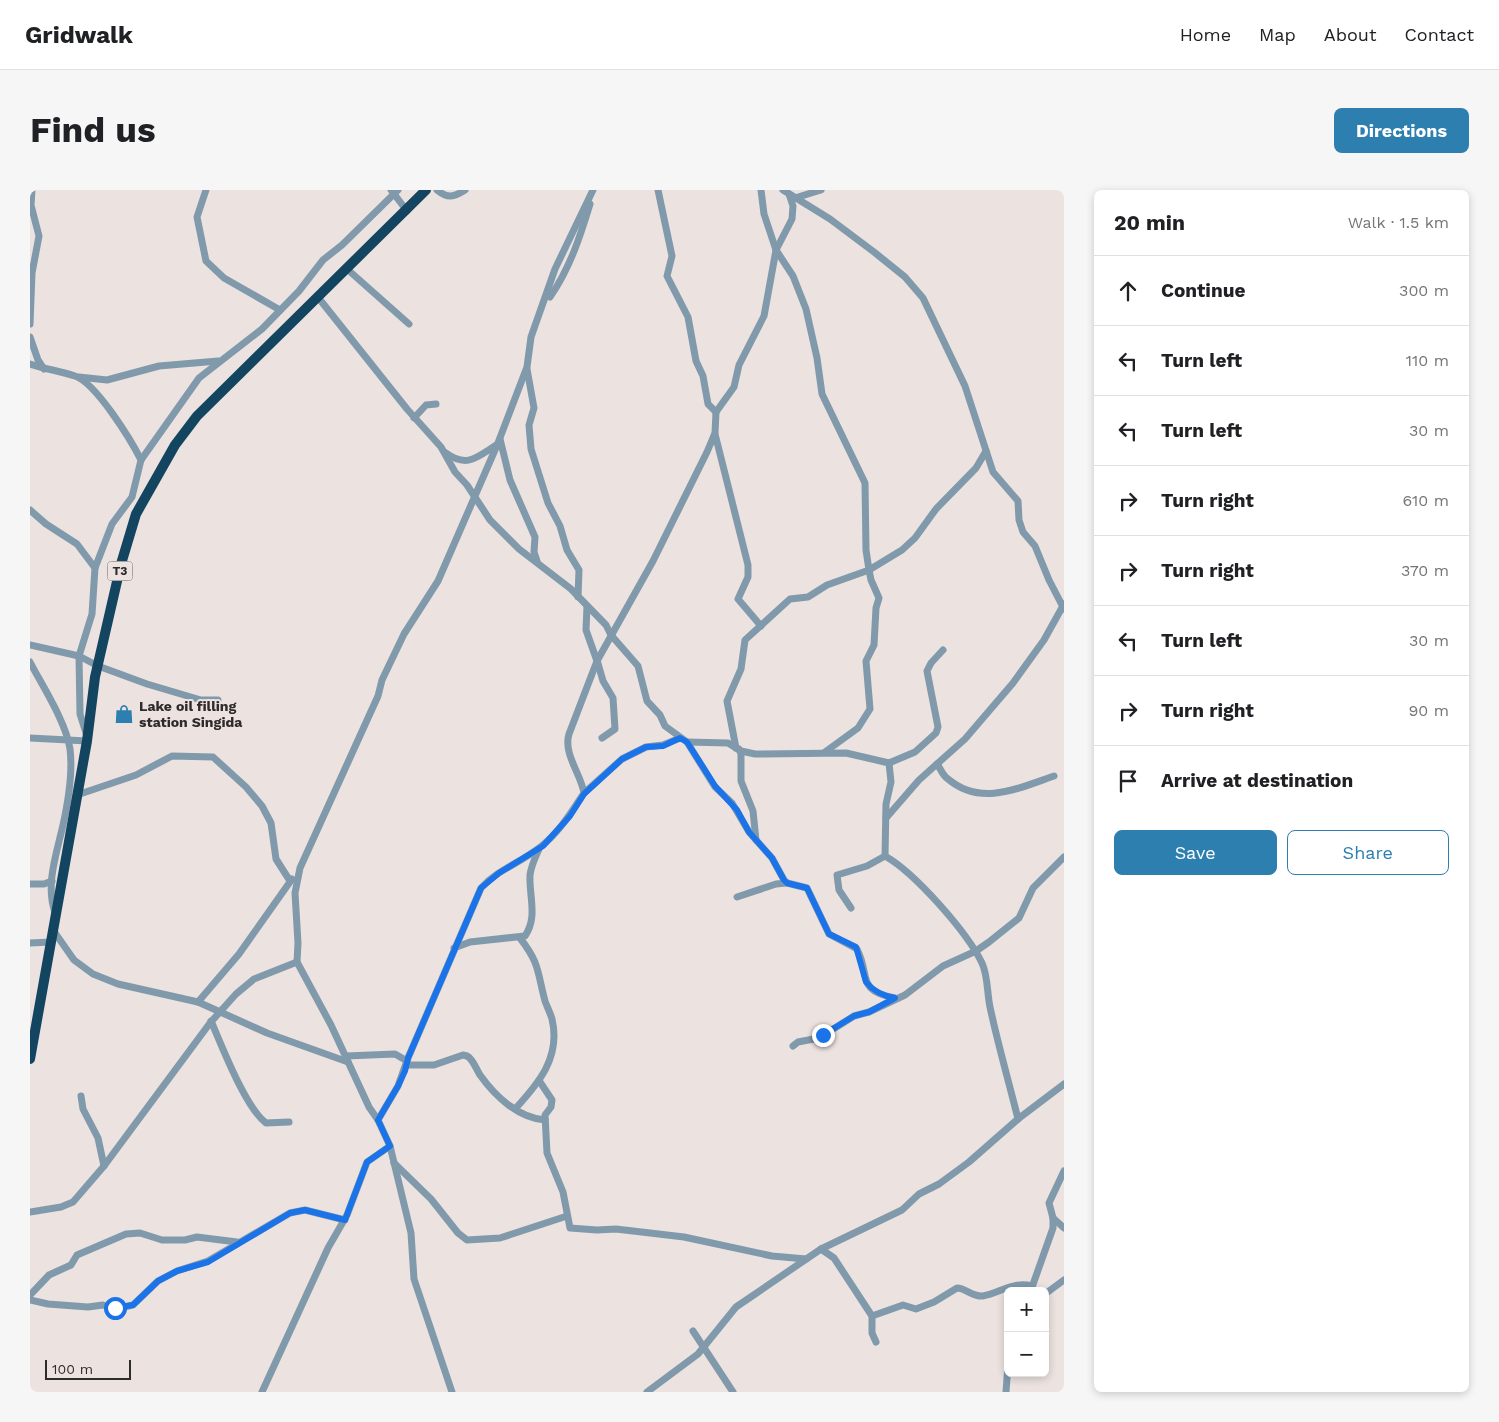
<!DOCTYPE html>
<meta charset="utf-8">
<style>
body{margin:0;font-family:"Work Sans",sans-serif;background:#f6f6f6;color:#202124}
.controls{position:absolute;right:15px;bottom:15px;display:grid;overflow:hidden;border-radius:8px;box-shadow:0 2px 8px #0003}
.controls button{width:45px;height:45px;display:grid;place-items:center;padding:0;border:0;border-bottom:1px solid #e0e0e0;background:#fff;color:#202124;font:25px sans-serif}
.scale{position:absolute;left:15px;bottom:12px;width:86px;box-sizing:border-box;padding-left:5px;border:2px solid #2e2b2a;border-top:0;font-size:14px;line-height:18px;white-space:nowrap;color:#2e2b2a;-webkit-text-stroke:4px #ece2e0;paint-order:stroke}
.stop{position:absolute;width:15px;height:15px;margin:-11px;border:4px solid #1a73e8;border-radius:50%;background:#fff}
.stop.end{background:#1a73e8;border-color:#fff;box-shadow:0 1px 5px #0008}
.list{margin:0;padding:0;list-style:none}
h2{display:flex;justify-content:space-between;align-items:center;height:65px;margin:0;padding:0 20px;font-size:21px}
h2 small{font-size:16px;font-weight:400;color:#757577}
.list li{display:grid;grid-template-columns:32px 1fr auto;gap:15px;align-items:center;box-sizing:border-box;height:70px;padding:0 20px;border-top:1px solid #e0e0e0}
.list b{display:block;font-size:19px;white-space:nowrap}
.list em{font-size:16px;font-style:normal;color:#757577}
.actions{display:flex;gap:10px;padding:15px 20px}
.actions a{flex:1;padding:11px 0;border:1px solid #2d7fb0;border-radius:8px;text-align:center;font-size:18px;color:#2d7fb0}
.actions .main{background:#2d7fb0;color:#fff}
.icon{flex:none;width:28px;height:28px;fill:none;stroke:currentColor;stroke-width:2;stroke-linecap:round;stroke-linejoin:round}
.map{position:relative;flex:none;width:1034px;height:1202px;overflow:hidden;border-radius:8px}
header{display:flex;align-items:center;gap:30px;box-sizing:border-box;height:70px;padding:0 25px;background:#fff;border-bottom:1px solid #e0e0e0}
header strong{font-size:24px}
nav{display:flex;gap:28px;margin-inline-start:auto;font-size:18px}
.intro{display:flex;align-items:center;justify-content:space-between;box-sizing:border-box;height:120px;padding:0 30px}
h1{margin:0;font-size:35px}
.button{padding:12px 22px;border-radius:8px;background:#2d7fb0;color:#fff;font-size:18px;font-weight:700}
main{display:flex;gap:30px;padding:0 30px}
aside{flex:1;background:#fff;border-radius:8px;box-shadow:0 2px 8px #0003}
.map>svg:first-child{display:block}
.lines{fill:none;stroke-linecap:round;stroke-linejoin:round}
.minor{stroke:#809aac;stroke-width:7}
.highway{stroke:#134460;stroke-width:10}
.route{stroke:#1a73e8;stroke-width:6}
.labels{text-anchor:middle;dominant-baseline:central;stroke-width:4;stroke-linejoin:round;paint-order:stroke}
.shield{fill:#ece2e0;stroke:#676261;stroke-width:1}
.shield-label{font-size:12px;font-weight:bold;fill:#2e2b2a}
.poi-label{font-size:14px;font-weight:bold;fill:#2e2b2a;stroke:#ece2e0;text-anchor:start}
</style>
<header>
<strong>Gridwalk</strong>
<nav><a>Home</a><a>Map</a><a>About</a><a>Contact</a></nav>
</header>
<div class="intro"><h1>Find us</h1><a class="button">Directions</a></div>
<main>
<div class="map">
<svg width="1034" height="1202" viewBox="0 0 1034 1202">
<rect width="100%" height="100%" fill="#ece2e0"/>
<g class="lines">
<!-- minor -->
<g class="minor">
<path d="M176 0 167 27 176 71 194 88 250 120"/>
<path d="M361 0 377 21"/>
<path d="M407 0C418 9 424 7 435 0"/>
<path d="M628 0 642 66 637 86 658 127 666 171 673 186 678 214 686 222"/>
<path d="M753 0 800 29 844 62 875 87 893 108 935 196 963 282 988 311 989 330 993 342 1005 356 1019 390 1034 419"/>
<path d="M765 8 791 0"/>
<path d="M317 79 379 134"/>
<path d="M287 106 377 219 411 257 425 282 437 295 460 330 489 359 541 399 576 435 581 445 608 476 617 511 630 525 635 536 657 552 685 597 702 613 719 642 742 668 754 690 757 693 777 698 799 744 827 759C841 786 825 800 865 808"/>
<path d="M520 107C540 78 550 47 560 14"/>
<path d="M0 134 2 83 9 46 1 15 2 0"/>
<path d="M0 147 8 170 14 179"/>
<path d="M0 174C15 179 30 181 45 186 66 193 101 250 111 270"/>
<path d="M497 179 504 218 499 235 501 259 518 313 530 336 537 360 549 380 548 407"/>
<path d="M49 187 77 190 129 176 188 171"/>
<path d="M384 228 396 215 406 214"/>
<path d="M685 244 718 375V387L708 409 731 436"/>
<path d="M470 249 480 290 505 347 504 362 507 371"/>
<path d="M416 263C438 279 448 266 468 254"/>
<path d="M0 320 16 334 47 354 65 378 62 424 49 466 50 524 56 543"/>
<path d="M65 378 82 334 102 307 111 270 169 188 232 139 269 101 293 70 312 55 368 0"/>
<path d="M557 416 556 440 567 471"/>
<path d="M0 455 49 466 68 476 117 494 171 510H188"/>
<path d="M567 470 573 491 583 508 585 539 572 548"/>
<path d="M0 472C13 497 36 532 40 559 43 582 38 612 33 635 27 662 15 695 25 722"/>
<path d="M0 548 57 551"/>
<path d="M657 552 698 553 711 561 725 564 816 563 859 573 885 562 906 543 908 537 897 481 901 473 913 460"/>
<path d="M706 558 697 511 711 479 715 450 760 409 778 407 797 395 839 380 836 360 835 293 792 204 787 168 776 119 763 86 746 60 734 24 731 0"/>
<path d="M709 559 711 564V591L723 621 726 650"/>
<path d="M795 562 828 538 840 519 836 471 844 455 846 418 849 408 841 390 839 380 872 360 885 348 906 319 946 278 956 261"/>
<path d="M907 574C911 579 912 585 918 589 951 617 989 598 1024 586"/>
<path d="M554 603 592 569 616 557 633 555 650 548"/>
<path d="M47 605 106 585 142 566 183 567 216 597 232 616 241 633 246 669 260 691"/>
<path d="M856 628 889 590 935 549 983 493 1014 450 1034 414"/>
<path d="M855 666C885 683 937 742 952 773 958 786 957 803 960 817 968 855 979 892 988 929"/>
<path d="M855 666 856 614 861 592 859 573"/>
<path d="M0 694H14L22 691"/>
<path d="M707 707 746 694 757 693"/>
<path d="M821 718 809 700 807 685 837 676 855 666"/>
<path d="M23 740 44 770 63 784 88 794 168 812 237 843 318 872"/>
<path d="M0 753 21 752"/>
<path d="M424 758 440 752 495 746C508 727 499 707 500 685 501 676 505 668 509 659"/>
<path d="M168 812 209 764 262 689"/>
<path d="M181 831C192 856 215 917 236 933L259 932"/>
<path d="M763 856 768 852 789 848 824 826 839 822 875 805 913 776 946 761 959 752 989 728 1003 698 1034 667"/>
<path d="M316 866 365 864 377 871"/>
<path d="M377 875H404L433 865 437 866C443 869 446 879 450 885 465 906 488 928 515 930"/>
<path d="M510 892 522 910 521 917 515 925 517 963 533 1002 540 1038 567 1040 586 1039 654 1047 742 1066 776 1069"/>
<path d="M51 906 53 919 68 948 74 976"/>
<path d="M485 919C509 893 531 867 522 829 520 822 517 817 515 811 507 781 510 774 490 748"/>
<path d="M348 930 368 896 378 868 451 698C467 680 490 673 509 658 528 644 541 623 554 603 551 584 533 564 539 544L567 471 623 371 677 262 685 243 686 222 704 197 709 175 734 126 746 60 762 29 763 16 759 4"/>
<path d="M364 973 401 1009 428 1043 437 1050 470 1048 537 1026"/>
<path d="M0 1022 31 1017 43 1012 74 976 180 833 206 804 224 789 267 772"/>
<path d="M1023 1028 1034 1038"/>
<path d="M791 1059 804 1068 842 1126V1143L846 1152"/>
<path d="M1001 1100 1023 1038V1028L1019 1013 1034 981"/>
<path d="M1015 1104 1034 1090"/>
<path d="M0 1105 19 1085 41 1075 47 1065 96 1044 110 1043 132 1050H155L167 1047 207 1052"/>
<path d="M0 1110 18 1114 58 1117 73 1115 85 1119 103 1115 128 1091 147 1081 178 1071 260 1023 275 1020 315 1030"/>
<path d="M842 1126 873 1115 886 1119 904 1112 927 1098C936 1098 942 1107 953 1106 970 1103 983 1091 1002 1096"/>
<path d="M663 1141 703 1202"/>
<path d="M232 1202 298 1058 317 1025 337 972 360 956"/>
<path d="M422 1202 384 1089 381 1043 360 956 348 930 339 917 301 835 267 772 268 753 265 703 270 678 348 506 352 490 374 444 408 391 468 253 497 177 501 147 525 79 563 0"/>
<path d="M617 1202 668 1164 706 1117 791 1059 872 1020 889 1004 909 994 939 972 988 929 1034 894"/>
<path d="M976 1202 978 1174"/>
</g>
<!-- highway -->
<path class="highway" d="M0 869 57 551 65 487 91 374 106 324 145 255 167 226 396 0"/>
</g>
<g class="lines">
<!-- route -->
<path class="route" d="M85 1118 103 1115 128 1091 147 1081 178 1072 260 1023 275 1020 315 1030 337 972 360 956 348 930 368 896 375 881 378 868 451 698 469 683 513 656 540 626 554 604 592 569 616 557 633 556 650 548 657 552 685 596 707 620 719 642 742 668 754 690 757 693 777 698 799 744 826 757 836 792C844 802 853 806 865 808L839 822 824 826 793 845"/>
</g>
<!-- icons -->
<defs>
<g id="shop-bare" transform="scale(1.5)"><path d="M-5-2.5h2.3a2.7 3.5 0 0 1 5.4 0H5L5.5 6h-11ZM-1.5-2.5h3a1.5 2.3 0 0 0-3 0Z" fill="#2d7fb0" stroke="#ece2e0" stroke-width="2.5" paint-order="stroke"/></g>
</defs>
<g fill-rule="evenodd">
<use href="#shop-bare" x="94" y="524"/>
</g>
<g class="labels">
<!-- shield labels -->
<rect class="shield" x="77.5" y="371.5" width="25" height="19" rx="4"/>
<g class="shield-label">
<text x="90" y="381">T3</text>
</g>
<!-- poi labels -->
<g class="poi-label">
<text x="109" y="516">Lake oil filling<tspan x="109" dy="16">station Singida</tspan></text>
</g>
</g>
</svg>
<div class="controls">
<button>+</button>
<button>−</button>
</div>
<div class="scale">100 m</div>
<div class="stop" style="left:85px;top:1118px"></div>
<div class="stop end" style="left:793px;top:845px"></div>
</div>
<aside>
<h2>20 min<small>Walk · 1.5 km</small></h2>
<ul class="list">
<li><svg class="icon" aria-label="ahead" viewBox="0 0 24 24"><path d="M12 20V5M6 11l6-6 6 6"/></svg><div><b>Continue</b></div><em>300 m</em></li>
<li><svg class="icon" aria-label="left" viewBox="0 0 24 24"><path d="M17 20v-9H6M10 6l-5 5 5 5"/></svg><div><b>Turn left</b></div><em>110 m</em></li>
<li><svg class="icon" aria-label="left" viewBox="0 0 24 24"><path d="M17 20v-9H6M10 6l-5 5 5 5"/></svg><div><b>Turn left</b></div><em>30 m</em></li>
<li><svg class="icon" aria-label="right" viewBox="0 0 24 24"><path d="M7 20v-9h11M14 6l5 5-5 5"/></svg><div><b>Turn right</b></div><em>610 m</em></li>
<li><svg class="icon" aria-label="right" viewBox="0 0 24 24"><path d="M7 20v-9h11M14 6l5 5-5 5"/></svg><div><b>Turn right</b></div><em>370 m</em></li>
<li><svg class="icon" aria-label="left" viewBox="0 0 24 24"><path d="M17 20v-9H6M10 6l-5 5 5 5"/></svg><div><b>Turn left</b></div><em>30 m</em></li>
<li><svg class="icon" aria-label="right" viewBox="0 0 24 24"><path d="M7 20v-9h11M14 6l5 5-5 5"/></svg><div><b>Turn right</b></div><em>90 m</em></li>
<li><svg class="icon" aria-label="arrive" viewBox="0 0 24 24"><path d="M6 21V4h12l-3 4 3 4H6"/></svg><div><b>Arrive at destination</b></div></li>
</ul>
<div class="actions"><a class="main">Save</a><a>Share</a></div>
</aside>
</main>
